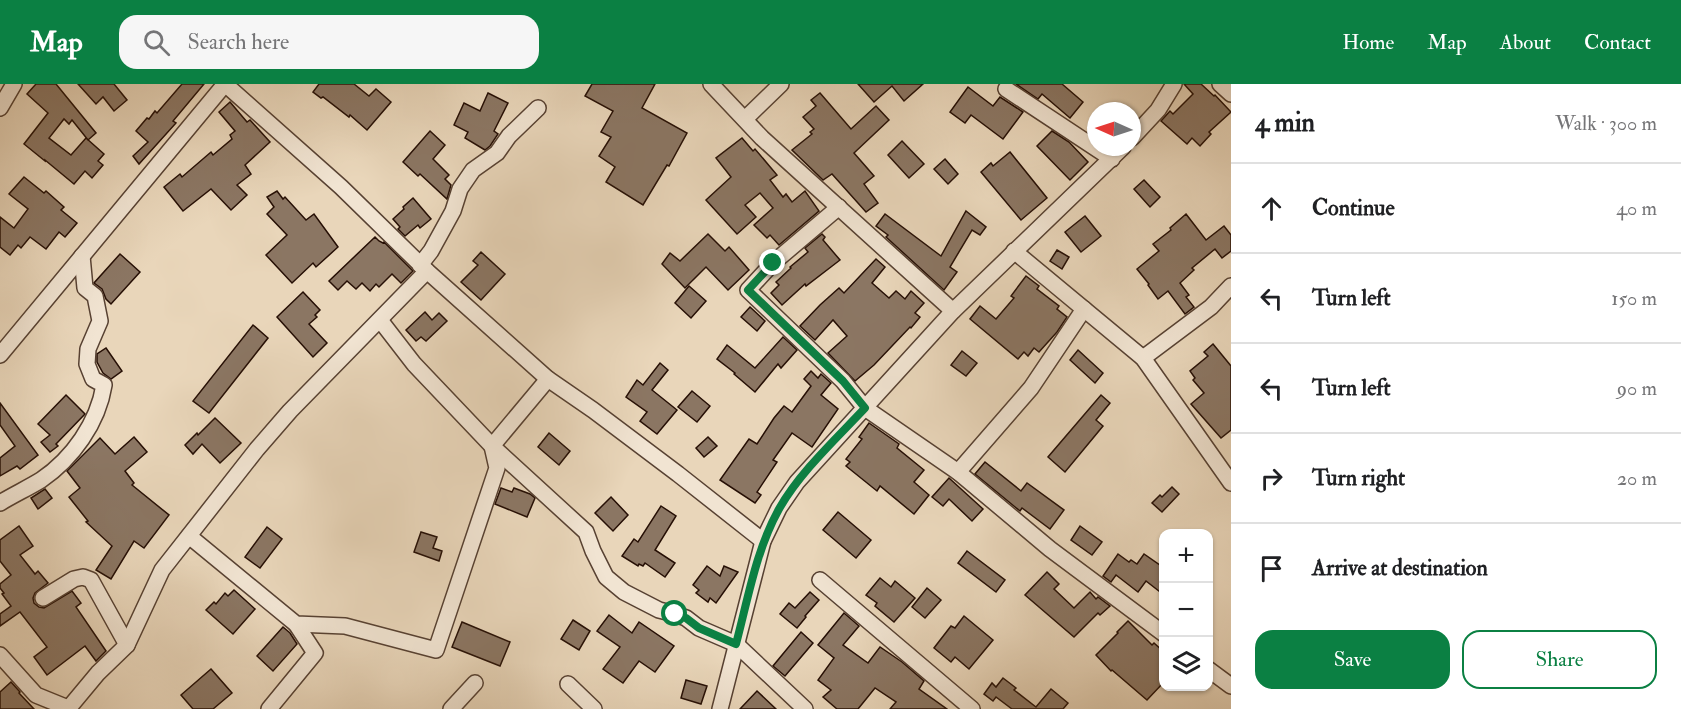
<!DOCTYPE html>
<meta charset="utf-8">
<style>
body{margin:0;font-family:"IM FELL Double Pica",serif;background:#f6f6f6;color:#202124}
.controls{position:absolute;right:18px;bottom:18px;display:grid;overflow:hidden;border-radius:12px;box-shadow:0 2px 4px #0004}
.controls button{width:54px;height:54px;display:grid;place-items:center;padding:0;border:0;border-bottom:2px solid #e0e0e0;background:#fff;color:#202124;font:30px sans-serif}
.compass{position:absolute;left:1087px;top:18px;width:54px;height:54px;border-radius:50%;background:#fff;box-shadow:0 2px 4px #0004;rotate:273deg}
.stop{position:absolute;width:18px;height:18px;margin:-14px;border:4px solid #0b8043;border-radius:50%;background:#fff}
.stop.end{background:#0b8043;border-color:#fff;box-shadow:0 2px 6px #0008}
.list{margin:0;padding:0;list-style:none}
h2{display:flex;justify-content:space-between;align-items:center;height:78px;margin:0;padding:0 24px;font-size:26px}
h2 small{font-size:20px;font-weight:400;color:#757577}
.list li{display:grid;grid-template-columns:39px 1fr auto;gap:18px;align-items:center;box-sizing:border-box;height:90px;padding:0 24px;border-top:2px solid #e0e0e0}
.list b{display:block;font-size:22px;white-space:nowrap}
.list em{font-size:20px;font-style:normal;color:#757577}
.actions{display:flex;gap:12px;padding:18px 24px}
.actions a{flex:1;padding:14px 0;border:2px solid #0b8043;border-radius:18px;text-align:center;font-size:21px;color:#0b8043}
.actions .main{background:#0b8043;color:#fff}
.icon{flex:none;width:33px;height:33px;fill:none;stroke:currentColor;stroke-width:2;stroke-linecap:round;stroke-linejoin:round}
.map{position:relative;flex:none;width:1231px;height:625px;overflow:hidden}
header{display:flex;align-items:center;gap:36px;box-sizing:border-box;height:84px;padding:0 30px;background:#0b8043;color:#fff}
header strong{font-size:28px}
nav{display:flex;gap:33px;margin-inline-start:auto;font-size:21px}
.search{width:420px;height:54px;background:#f6f6f6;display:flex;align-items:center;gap:15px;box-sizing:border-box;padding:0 21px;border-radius:18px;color:#757577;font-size:22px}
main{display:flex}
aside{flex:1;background:#fff}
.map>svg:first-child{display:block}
.building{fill:#8b7663;stroke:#260f05;stroke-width:1.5}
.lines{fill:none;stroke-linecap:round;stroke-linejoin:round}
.street-casing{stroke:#574132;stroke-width:18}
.street{stroke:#f1e4d2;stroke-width:15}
.route{stroke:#0b8043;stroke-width:8}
</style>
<header>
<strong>Map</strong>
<div class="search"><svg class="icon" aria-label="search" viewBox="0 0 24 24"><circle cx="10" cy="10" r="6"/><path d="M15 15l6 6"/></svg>Search here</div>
<nav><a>Home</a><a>Map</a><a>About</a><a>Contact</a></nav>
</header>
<main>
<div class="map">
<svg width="1231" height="625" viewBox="0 0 1231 625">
<rect width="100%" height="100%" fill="#e9d6ba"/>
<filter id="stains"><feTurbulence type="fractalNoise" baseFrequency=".00333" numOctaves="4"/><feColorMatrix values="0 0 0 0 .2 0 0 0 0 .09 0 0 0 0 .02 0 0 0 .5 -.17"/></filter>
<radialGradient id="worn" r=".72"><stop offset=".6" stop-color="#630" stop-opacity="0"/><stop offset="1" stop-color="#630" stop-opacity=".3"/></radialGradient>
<!-- building -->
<g class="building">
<path d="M36 0H56L96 49 88 56 72 36 69 40 64 35 49 54 71 71 86 54 104 70 98 77 103 81 92 94 85 87 74 100 45 76V77L24 60 48 29 27 10Z"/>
<path d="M78 0H114L127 16 114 27 103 13 96 20Z"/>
<path d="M182 0H204L173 37 176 39 139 80 133 72 148 58 136 47 147 34 149 35 155 27 157 29Z"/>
<path d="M319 0H354L369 12 376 5 391 18 367 46 350 31 349 33 323 13 321 14 313 8Z"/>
<path d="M592 0H655L642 24 687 49 669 82 667 81 643 121 606 98 615 83 599 72 611 53 601 48 613 27 585 12Z"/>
<path d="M858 0H923L904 17 892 2 874 18Z"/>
<path d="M1016 0H1062L1083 18 1070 34 1042 10 1038 15Z"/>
<path d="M1184 0H1201L1214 12 1215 11 1231 28 1209 48 1211 50 1200 62 1192 54 1187 60 1161 37 1170 27 1173 30 1193 10Z"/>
<path d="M968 3 993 22 1000 13 1023 28 1003 55 971 31 965 39 950 28Z"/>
<path d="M488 9 508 19 494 47 498 50 490 62 485 66 465 54 468 48 454 41 464 19 480 27Z"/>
<path d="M820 9 851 45 876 22 889 36 854 69 874 92 864 100 878 119 866 128 832 90 823 96 792 66 812 50 810 48 814 45 803 33 816 22 811 16Z"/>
<path d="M230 18 247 38 250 36 270 58 245 81 251 90 237 101 247 111 231 126 211 105 183 127 164 103 180 90 182 93 211 68 213 71 232 55 230 51 235 47 219 28Z"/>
<path d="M430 47 445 61 433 75 449 91 445 95 451 101 447 115 420 90 418 92 403 78Z"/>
<path d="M1052 47 1069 58 1088 78 1070 96 1037 62Z"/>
<path d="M742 54 753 67 755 65 777 91 770 96 783 113 786 110 792 118 805 107 819 127 779 161 770 151 767 154 754 141 773 124 760 109 745 121 756 133 737 150 706 116 731 93 716 74Z"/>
<path d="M902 57 924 80 909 94 888 71Z"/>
<path d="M1010 68 1047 114 1021 136 981 88 991 79 993 82Z"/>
<path d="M945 75 958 90 948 100 934 85Z"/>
<path d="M24 93 44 109 46 107 64 123 61 126 77 139 65 153 59 148 46 165 30 153 21 164 18 161 10 171 0 163V133L14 144 28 125 9 110Z"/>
<path d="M1144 96 1160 113 1150 123 1134 105Z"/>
<path d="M277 107 283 115 285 113 306 136 314 130 338 163 316 183 313 179 292 199 266 171 287 151 267 130 274 123 267 113Z"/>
<path d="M413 114 431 135 420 144 418 141 405 152 398 145 400 143 393 135 404 125 403 123Z"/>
<path d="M966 127 986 143 980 151 972 146 950 183 957 188 944 206 886 153 888 151 876 142 885 130 941 172Z"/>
<path d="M1186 130 1206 156 1224 142 1231 151V167L1222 174 1215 165 1192 184 1194 186 1180 199 1189 211 1186 213 1194 223 1185 230 1168 207 1158 215 1148 201 1149 200 1137 185 1159 167 1153 160 1171 146 1170 144Z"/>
<path d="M1085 132 1101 152 1081 168 1065 148Z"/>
<path d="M708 150 725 167 729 163 749 186 728 206 706 183 685 204 662 180 670 169 680 177Z"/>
<path d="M822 150 825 153 823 156 840 176 806 202 805 200 782 221 771 209 779 201 776 198 791 184 790 183 808 168 805 164Z"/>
<path d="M375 153 379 157 383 159 384 158 413 187 401 199 392 190 379 203 376 200 370 207 362 199 356 205 347 197 338 206 329 197Z"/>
<path d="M1057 166 1069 173 1062 185 1050 177Z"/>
<path d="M481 168 505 190 481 216 461 198 478 181 473 177Z"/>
<path d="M120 170 140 188 111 220 106 215 102 205 94 199Z"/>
<path d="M876 175 885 183 872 199 889 214 896 207 905 215 911 207 924 219 915 229 920 233 911 244 910 243 874 281 855 297 828 269 847 252 833 236 815 256 800 242 820 221 839 204 844 209Z"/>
<path d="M1026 192 1039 202 1037 205 1059 222 1057 225 1067 233 1057 248 1039 268 1034 264 1028 272 1024 268 1018 275 970 235 980 222 996 235 1014 214 1011 212Z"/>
<path d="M689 202 706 217 691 234 675 219Z"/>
<path d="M303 208 320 226 315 231 317 233 309 240 327 259 313 273 277 233Z"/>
<path d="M750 223 765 237 757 247 741 233Z"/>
<path d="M425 228 432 236 439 229 447 237 426 257 421 253 416 257 406 246Z"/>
<path d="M253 241 268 254 209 329 193 317Z"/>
<path d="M783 253 797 266 781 284 778 280 755 308 734 290 735 289 717 275 727 261 755 284Z"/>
<path d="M1213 260 1231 282V346L1221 354 1191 320 1204 309 1193 296 1195 294 1190 287 1208 272 1204 268Z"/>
<path d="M106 264 122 287 111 295 103 289 97 278V270Z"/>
<path d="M1078 266 1103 289 1095 299 1070 276Z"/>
<path d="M962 267 977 279 966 292 951 281Z"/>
<path d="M660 279 668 286 652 306 677 326 657 350 640 337 647 328 626 313 637 296 643 301Z"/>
<path d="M811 287 818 294 821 290 831 299 821 311 838 325 812 363 792 349 773 376 777 378 757 408 761 411 755 419 720 396 749 355 757 360 774 334 784 322 792 328 811 302 804 295Z"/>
<path d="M692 307 710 322 697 338 678 323Z"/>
<path d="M66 311 85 330 56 360 58 362 50 368 41 358 50 351 38 340Z"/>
<path d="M1101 311 1110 319 1096 336 1103 342 1065 388 1048 373Z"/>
<path d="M0 319 38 371 20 385 17 382 0 392V374L15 362 0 341Z"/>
<path d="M215 334 241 359 220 379 202 360 193 370 185 361 197 349 198 351Z"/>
<path d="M869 339 899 360 897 364 924 386 914 398 929 411 914 430 880 402 877 407 846 382 850 378 846 375 862 355 859 353Z"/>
<path d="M549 349 570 367 559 381 538 363Z"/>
<path d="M134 353 147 368 125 387 134 399 132 401 169 431 144 464 134 457 111 495 96 486 112 462 86 438 88 437 69 413 80 404 67 387 100 354 115 370Z"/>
<path d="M708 353 717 362 704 373 696 364Z"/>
<path d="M985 378 1021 407 1027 399 1064 426 1050 445 1022 424 1020 427 975 390Z"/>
<path d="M949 394 983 425 972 437 949 415 943 422 932 413Z"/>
<path d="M1172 403 1179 410 1162 428 1152 419 1160 411 1162 413Z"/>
<path d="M501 404 512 408 514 404 530 410 535 414 527 433 495 420Z"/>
<path d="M45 405 52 414 38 425 31 414Z"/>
<path d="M611 413 628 431 613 447 595 429Z"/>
<path d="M661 422 676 432 655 466 675 479 665 493 645 479 643 482 639 480 638 482 622 472 634 455 638 458Z"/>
<path d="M838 428 871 456 856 474 823 446Z"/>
<path d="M19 442 33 462 20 471 35 490 38 487 48 499 35 509 33 514 34 519 39 523 44 524 72 507 81 519 76 523 106 567 96 577 85 562 47 591 34 573 47 563 20 528 0 542V530L11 522 2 510 4 509 0 504V500L11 491 0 477V456Z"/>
<path d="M1080 442 1102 458 1092 471 1071 456Z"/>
<path d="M267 443 282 455 260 484 245 473Z"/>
<path d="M421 448 437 453 433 464 442 467 439 477 414 468Z"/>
<path d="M967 467 1005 496 996 508 958 479Z"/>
<path d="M1118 470 1129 478 1131 476 1137 480 1144 470 1164 484V511L1146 497 1138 508 1116 491 1111 498 1103 492Z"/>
<path d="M707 482 720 492 724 482 738 488 716 519 710 514 708 518 696 509 699 506 693 501Z"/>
<path d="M1047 488 1059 500 1054 505 1074 524 1090 508 1096 515 1098 513 1110 522 1100 531 1098 529 1074 553 1025 511Z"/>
<path d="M880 494 891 503 895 497 915 514 894 538 875 522 877 519 866 511Z"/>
<path d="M927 504 941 516 925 534 912 523Z"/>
<path d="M234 506 255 525 233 550 206 526 214 518 216 520 225 509 228 512Z"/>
<path d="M810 508 819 516 805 532 806 533 797 544 780 530 789 519 795 524Z"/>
<path d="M844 529 859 542 843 561 868 579 880 563 902 578 924 597 919 605 947 625H890L896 618 875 604 858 625H837L823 613 831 606 818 596 834 574 818 561Z"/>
<path d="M609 531 632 549 639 538 674 562 655 588 639 577 623 599 603 585 620 563 597 547Z"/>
<path d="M964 532 993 556 969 585 955 573 951 578 934 564 951 542 955 544Z"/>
<path d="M573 536 590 547 579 566 561 555Z"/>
<path d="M1128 537 1152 561 1154 559 1164 568V598L1147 616 1112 586 1111 587 1096 571 1118 549 1117 548Z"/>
<path d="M462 538 510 558 500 582 452 563Z"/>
<path d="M283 543 290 549 297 560 273 587 257 572Z"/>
<path d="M801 548 813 559 785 592 773 582Z"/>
<path d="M211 585 232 609 213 625H193L181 611Z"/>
<path d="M1003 594 1016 604 1014 606 1036 623 1051 605 1068 619 1063 625H1012L996 613 993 617 984 610 992 599 996 603Z"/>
<path d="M686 596 707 602 701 620 681 614Z"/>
<path d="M11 598 20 608 19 609 34 625H0V608Z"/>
<path d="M757 607 776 625H740Z"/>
</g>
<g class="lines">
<!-- street casing -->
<g class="street-casing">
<g id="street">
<path d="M225 0 341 103 427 187 548 295 593 326 678 390 763 457"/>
<path d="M711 0 762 54 953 227"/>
<path d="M1220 0 1231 10"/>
<path d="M1006 5 1112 75"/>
<path d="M0 24 14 0"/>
<path d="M745 35 781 0"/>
<path d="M1132 54 1158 26 1174 0"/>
<path d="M839 123 773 179 748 206 843 297 865 324 958 388 1050 465 1164 550"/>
<path d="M1014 167 1143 274 1231 399"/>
<path d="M420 181 431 167 453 127 460 105 473 86 497 69 509 52 538 24"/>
<path d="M380 236 414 280 492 362 586 448 593 467 606 493 624 508 659 526 675 530 686 534 699 544 736 560 805 625"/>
<path d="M0 271 225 0"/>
<path d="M1143 274 1211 223 1231 202"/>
<path d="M958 388 1031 304 1084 225"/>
<path d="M0 419C13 411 28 404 41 396 72 375 98 339 104 301L93 295 87 280 88 265 100 237 95 212 85 204 82 172"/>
<path d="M189 452 296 540 345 542 436 566 497 384 492 362 548 295"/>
<path d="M820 496 972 625"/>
<path d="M43 514 74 495 83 493 91 496 127 561"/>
<path d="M0 571 36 611 68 624"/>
<path d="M1208 585 1231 602"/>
<path d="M568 600 594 625"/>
<path d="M68 625 98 589 127 561 162 486 257 365 290 327 427 187"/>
<path d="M269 625 315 569 296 540"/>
<path d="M451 625 475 599"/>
<path d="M720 625 763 457 779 424 797 398 953 227 1123 63"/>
</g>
</g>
<!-- street -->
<use href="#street" class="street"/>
</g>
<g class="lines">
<!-- route -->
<path class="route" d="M675 530 686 534 699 544 736 560C748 515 756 466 779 425 800 388 836 355 865 324L843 297 748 206 773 179"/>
</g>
<rect width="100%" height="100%" filter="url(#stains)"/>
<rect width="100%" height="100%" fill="url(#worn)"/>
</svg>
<div class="controls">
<button>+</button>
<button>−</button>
<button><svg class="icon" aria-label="layers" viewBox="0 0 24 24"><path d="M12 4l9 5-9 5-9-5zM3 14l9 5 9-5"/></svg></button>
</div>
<svg class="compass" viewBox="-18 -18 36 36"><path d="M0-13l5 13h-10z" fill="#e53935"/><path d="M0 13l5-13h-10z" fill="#757577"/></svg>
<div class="stop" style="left:675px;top:530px"></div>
<div class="stop end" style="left:773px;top:179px"></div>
</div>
<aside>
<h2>4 min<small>Walk · 300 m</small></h2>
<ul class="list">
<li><svg class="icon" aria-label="ahead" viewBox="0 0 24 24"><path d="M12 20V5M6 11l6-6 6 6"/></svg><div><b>Continue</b></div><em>40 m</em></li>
<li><svg class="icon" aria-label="left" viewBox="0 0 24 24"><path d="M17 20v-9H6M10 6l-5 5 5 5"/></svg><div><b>Turn left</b></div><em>150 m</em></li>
<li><svg class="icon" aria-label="left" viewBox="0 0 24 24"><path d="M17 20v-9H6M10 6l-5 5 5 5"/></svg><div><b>Turn left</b></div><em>90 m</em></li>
<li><svg class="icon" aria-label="right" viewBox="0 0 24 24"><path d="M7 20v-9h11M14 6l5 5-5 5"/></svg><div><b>Turn right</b></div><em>20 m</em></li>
<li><svg class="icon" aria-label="arrive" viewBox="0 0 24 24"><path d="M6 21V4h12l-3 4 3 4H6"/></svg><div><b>Arrive at destination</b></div></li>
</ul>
<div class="actions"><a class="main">Save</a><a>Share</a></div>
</aside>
</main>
